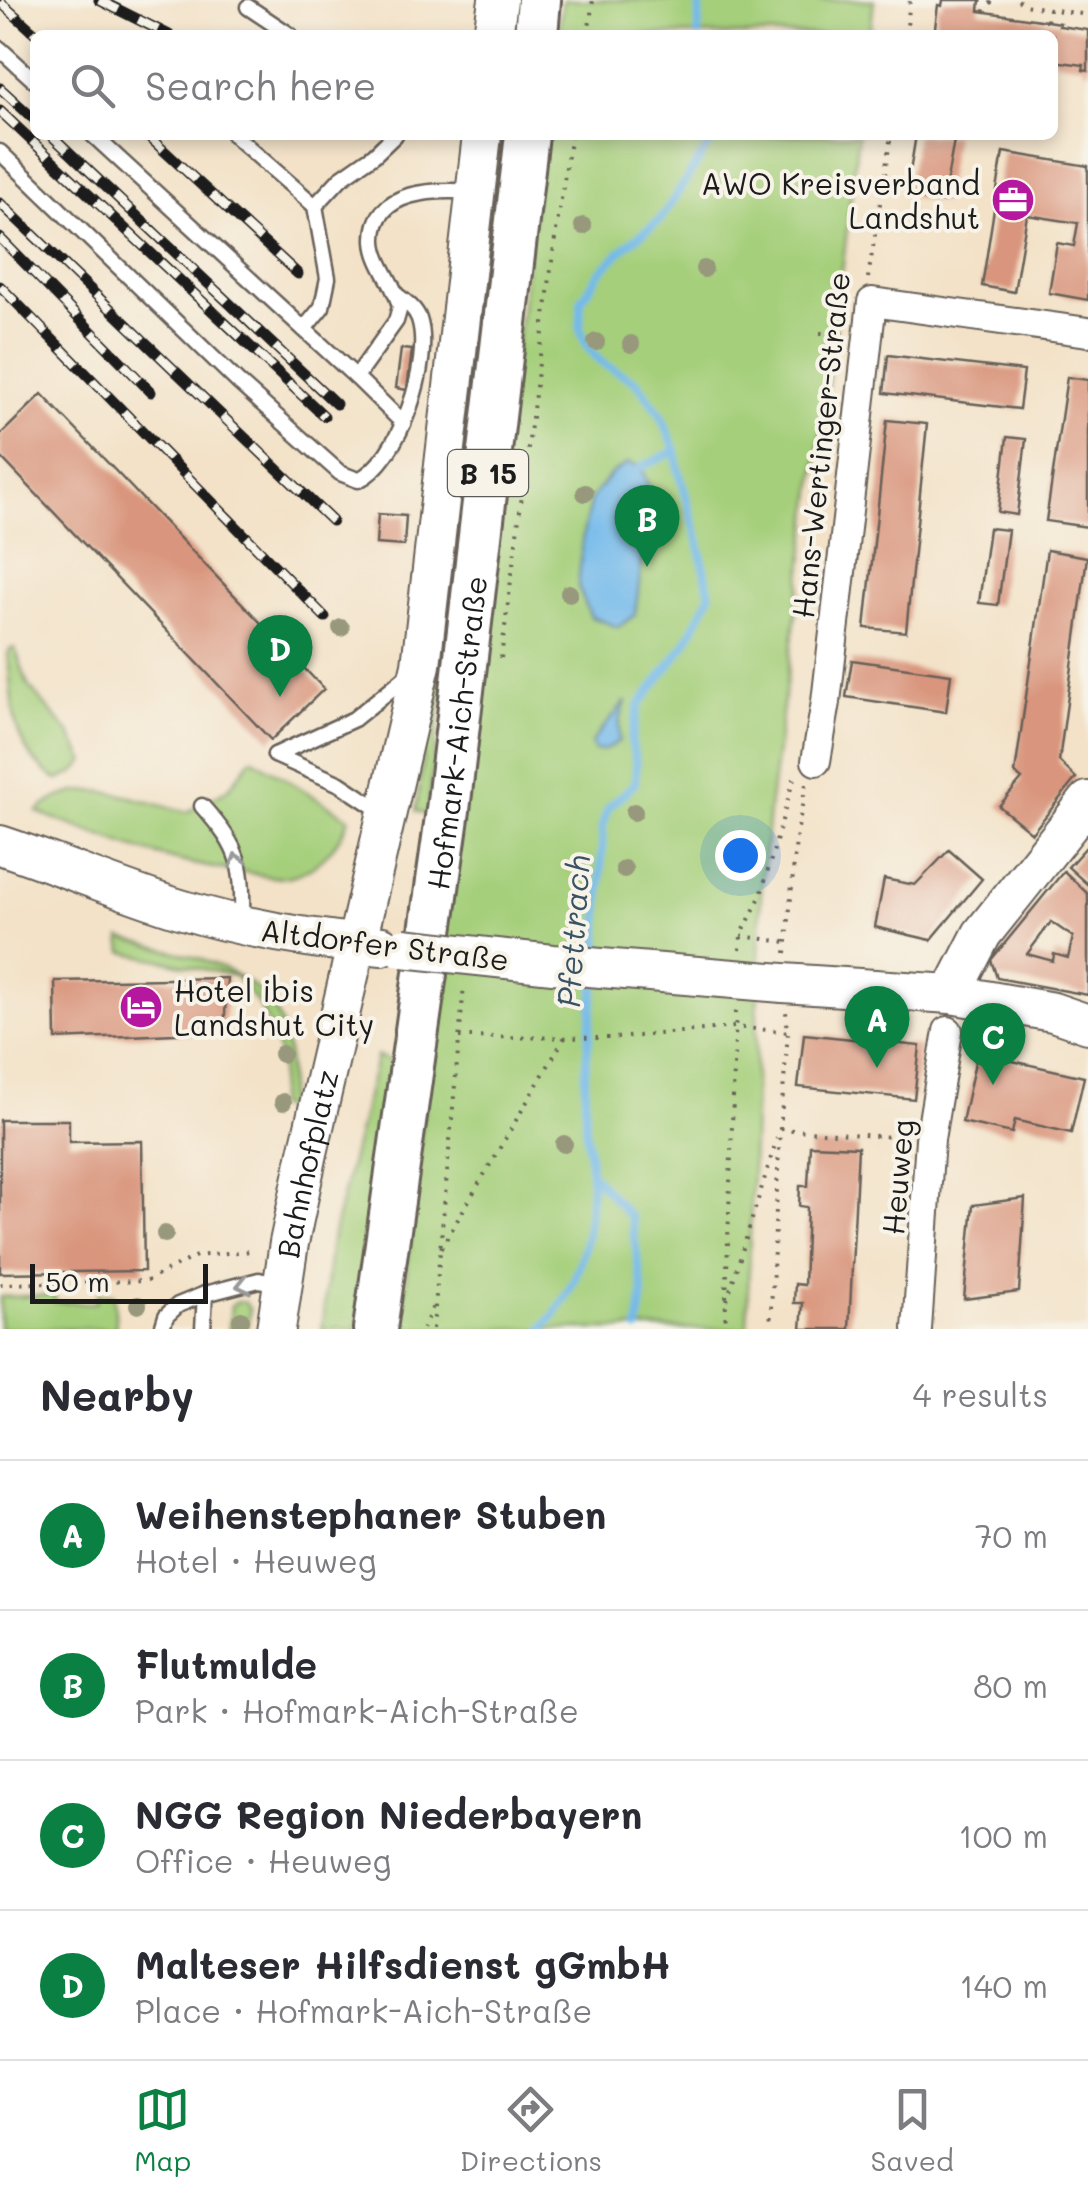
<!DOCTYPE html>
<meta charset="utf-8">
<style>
body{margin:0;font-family:Mali,sans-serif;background:#f7f7f7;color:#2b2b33}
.scale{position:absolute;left:30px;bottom:25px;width:178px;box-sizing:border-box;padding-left:10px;border:5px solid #1c1c1c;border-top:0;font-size:28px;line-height:35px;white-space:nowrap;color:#1c1c1c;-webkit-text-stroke:8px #f7f3e8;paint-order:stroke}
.you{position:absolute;left:740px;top:855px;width:35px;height:35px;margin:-25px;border:8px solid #fff;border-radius:50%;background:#1a73e8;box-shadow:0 0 0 15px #1a73e833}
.badge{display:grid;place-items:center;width:65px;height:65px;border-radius:50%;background:#0b8043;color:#fff;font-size:32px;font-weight:700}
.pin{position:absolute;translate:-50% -82px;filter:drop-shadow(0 2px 5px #0008)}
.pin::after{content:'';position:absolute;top:52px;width:35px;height:30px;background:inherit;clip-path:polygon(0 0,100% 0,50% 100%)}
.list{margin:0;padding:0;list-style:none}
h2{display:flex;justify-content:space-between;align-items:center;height:130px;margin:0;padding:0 40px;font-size:42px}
h2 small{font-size:32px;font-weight:400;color:#7c7c81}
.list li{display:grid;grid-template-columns:65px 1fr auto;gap:30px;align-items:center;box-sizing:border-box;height:150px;padding:0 40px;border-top:2px solid #e1e1e2}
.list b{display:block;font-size:38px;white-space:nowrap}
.list p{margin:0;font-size:32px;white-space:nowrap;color:#7c7c81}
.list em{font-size:32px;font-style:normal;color:#7c7c81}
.icon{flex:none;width:55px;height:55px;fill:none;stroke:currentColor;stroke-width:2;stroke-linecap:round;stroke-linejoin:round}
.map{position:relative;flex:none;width:1088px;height:1329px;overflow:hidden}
.search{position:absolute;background:#fff;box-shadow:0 5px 15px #0003;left:30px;right:30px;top:30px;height:110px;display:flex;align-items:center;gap:25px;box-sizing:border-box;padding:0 35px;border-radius:15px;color:#7c7c81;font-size:38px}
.sheet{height:730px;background:#fff}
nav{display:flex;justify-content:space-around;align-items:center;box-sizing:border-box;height:140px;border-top:2px solid #e1e1e2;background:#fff;font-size:28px;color:#7c7c81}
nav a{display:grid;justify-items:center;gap:5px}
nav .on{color:#0b8043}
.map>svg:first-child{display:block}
.green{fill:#a5cf7a;stroke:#60764b;stroke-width:2.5}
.water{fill:#73baeb;stroke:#486b84;stroke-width:2.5}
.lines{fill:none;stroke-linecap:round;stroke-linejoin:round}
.stream{stroke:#73baeb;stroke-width:8}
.building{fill:#d9957d;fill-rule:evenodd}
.lane-casing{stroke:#676158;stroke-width:19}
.street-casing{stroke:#676158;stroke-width:32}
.secondary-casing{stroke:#676158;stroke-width:42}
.primary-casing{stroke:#676158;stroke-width:48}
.path{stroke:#676158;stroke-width:4;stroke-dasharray:2.5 8;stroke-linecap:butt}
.lane{stroke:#fff;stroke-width:14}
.street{stroke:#fff;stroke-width:28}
.secondary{stroke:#fff;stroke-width:38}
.primary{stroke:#fff;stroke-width:42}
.rail-casing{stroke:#1c1c1c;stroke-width:11}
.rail{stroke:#f7f3e8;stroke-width:8;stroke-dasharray:22;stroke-linecap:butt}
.secondary-bridge-casing{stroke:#676158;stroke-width:42;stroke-linecap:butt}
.secondary-bridge{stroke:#fff;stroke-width:38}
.tree{fill:#97987c}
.oneway{stroke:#999}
.labels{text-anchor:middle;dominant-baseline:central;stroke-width:8;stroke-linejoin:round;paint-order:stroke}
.shield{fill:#f7f3e8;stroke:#5e5c59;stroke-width:2.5}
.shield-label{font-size:28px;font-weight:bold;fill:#1c1c1c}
.poi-label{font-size:30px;fill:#1c1c1c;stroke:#f7f3e8;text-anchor:end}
.street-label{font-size:30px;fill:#1c1c1c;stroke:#f7f3e8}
.water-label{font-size:32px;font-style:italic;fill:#3a5364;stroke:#f7f3e8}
</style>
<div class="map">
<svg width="1088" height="1329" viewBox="0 0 1088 1329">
<rect width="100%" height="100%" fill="#f7f3e8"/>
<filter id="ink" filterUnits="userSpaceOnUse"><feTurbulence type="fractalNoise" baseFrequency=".01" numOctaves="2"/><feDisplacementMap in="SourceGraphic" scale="20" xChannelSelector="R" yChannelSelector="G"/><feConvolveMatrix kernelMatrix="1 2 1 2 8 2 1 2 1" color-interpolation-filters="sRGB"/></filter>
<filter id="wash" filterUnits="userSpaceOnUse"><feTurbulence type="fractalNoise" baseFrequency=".0048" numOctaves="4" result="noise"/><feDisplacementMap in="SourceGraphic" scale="40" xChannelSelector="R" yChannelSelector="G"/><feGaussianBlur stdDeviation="2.25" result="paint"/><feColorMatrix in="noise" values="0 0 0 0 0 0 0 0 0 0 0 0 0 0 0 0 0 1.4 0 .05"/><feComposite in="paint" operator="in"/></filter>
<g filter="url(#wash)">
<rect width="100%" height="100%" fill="#f3e2c8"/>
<!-- green -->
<g class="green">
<path d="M563 0H874L870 35H558Z"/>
<path d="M503 135H508L427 815 416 811Z"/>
<path d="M543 135H858L835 333 770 801 761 895 747 1329H401L431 1033Z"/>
<path d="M15 648 28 685 71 735 85 762 74 773 58 780C9 750 13 707 8 655L10 649Z"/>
<path d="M252 758 349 818C341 842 318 870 291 876 272 880 256 873 238 871 170 865 100 836 37 812 79 770 139 802 187 812L228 789Z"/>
<path d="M121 938C224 963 305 977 286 1108L277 1107 281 1062 274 1036 260 1006 235 976 123 952Z"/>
<path d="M377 1056 392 1061 357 1329H322L330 1246Z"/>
<path d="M98 1294 114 1295 116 1329H0V1297L55 1295V1302L96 1303Z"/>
<path d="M237 1302H245L250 1309 247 1329H229L231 1306Z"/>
</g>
<!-- water -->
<g class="water">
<path d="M628 463 641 467 651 492 635 615 618 627 591 617 578 587 583 535 591 499 610 475Z"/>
<path d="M626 701 620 720 619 741 605 750 595 751 591 743Z"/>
</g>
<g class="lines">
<!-- stream -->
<g class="stream">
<path d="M698 35 700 0"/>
<path d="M641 467 676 451"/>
<path d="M598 957 603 823 608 808 635 783 636 764 631 740 639 706 686 643 710 595 697 535 678 468 676 451 660 413 636 381 603 364 587 347 580 328 581 301 599 273 627 245 660 220 708 146 710 135"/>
<path d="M596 976 585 1072V1123L591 1173 631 1218 643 1293 638 1329"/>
<path d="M542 1329C583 1285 591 1231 591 1173"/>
</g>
</g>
<g id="blocks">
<!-- building -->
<g class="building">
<path d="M943 0H980L979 11 1060 23 1059 26 1088 30V71L1083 70 1084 65 1053 61V35H934L938 5 942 6Z"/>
<path d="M916 135H955L943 202 906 196Z"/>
<path d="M1003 152 1088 166V300L1049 293 1057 243 1074 246 1078 223 1027 215 1014 292 982 286Z"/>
<path d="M401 349 412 350 407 390 396 388Z"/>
<path d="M888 355 1024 371 1019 409 884 393Z"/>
<path d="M1067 377 1088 380V527L1046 521Z"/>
<path d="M42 394 324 689 271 740 0 456V435Z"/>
<path d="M887 420 927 424 906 632 865 628Z"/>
<path d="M1007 437 1026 439 1017 515 998 512Z"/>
<path d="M378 514 406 516 404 546 376 544Z"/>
<path d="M989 528 1008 530 998 605 979 603Z"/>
<path d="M1047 550 1087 557 1059 761 1076 778 1032 833 999 806 1022 779 1015 773Z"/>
<path d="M852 660 951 674 946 712 846 697Z"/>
<path d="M1088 845V885L1068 867Z"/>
<path d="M949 850 982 879 931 940 875 927 884 879 915 885Z"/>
<path d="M1064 871 1088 894V995L997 978 991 960ZM1051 922 1073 937 1068 958 1054 954 1053 961 1027 954Z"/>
<path d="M227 978 224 1032 56 1039 55 981Z"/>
<path d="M804 1034 920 1046 914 1099 798 1087Z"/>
<path d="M977 1053 1084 1077 1071 1133 1015 1120 1012 1133 962 1122Z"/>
<path d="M0 1120H69V1142L142 1141 144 1271 0 1273Z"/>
<path d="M810 1145 858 1147 849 1329H801L803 1303H794L795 1284 804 1285 807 1207 799 1206 800 1186H808Z"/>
<path d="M1025 1198 1019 1292 964 1299 973 1205Z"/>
</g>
</g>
</g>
<g filter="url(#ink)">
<use href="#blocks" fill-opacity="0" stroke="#676158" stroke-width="2.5"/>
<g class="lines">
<!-- lane casing -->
<g class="lane-casing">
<g id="lane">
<path d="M248 7 290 35"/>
<path d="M0 49 35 81"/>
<path d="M93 135 356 377 396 321 400 307C396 285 375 264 374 241 372 188 439 189 475 192"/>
<path d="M234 135 315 206 328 278 322 307 304 329"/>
<path d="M0 152 239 383 340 473 358 480C399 462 433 361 419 319 416 309 406 302 398 296"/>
<path d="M315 206 341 178 374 155 395 135"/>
<path d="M356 377 403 423"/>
<path d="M275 755 354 719 412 672"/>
<path d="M275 755 340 784 384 813"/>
<path d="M202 806C242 851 243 865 242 925"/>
<path d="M162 1329 166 1316 178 1305 205 1294 259 1280 282 1285"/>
<path d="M203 1329 205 1294"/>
</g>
</g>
<!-- street casing -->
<g class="street-casing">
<g id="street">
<path d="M816 761 826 702 872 302 1088 332"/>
<path d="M917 1329 930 1139 948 1031"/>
</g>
</g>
<!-- secondary casing -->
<g class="secondary-casing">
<g id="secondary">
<path d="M493 35 498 0"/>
<path d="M0 845C61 865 119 890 180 909 246 929 314 940 382 946"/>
<path d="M783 983 951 994 1053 1012 1088 1024"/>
<path d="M951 994 982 934 1088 801"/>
<path id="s1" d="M276 1329 289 1243 308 1153 421 665 482 135"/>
</g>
</g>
<!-- primary casing -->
<g class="primary-casing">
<g id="primary">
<path d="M536 35 539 0"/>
<path id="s2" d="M375 1329 448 810 527 135"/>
</g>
</g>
<!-- path -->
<g class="path">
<path d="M980 0H985"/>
<path d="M1018 0 1024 5 1088 15"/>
<path d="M984 12 993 0"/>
<path d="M1047 21 1049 9"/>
<path d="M588 35 593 0"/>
<path d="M906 35 910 0"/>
<path d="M868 278 891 135"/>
<path d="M820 333 843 334"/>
<path d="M501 658 556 231 571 135"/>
<path d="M741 936 786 942"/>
<path d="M740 950 741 936 761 895 795 774"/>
<path d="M786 953 796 839 806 784"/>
<path d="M459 1037 615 1038 735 1027 788 1032"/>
<path d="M780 1129 906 1138"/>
<path d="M441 1248 565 1037"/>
<path d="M0 1284 147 1281 196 1256 250 1251"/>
<path d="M727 1300 777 1138"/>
<path d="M423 1329 433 1306"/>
<path d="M433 1329 464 985"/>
<path d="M725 1329 736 1009"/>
<path d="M770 1329 780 1129 788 1032 786 1012"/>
</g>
<!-- lane -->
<use href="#lane" class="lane"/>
<!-- street -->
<use href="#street" class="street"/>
<!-- secondary -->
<use href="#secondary" class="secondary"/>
<!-- primary -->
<use href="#primary" class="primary"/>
<!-- rail casing -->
<g class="rail-casing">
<g id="rail">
<path d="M99 0 169 35"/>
<path d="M0 2 37 35"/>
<path d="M0 88 35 120"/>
<path d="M0 111 324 416"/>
<path d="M51 135 336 404"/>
<path d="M147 135 298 274"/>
<path d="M0 203 332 521"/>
<path d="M0 238 151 392"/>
<path d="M0 286 325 617"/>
</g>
</g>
<!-- rail -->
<use href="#rail" class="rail"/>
<!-- secondary-bridge casing -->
<g class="secondary-bridge-casing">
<path id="secondary-bridge" d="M403 948 553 964 783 983"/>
</g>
<!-- secondary-bridge -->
<use href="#secondary-bridge" class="secondary-bridge"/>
</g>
<!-- trees -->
<g class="tree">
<circle cx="583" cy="226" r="9"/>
<circle cx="704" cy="269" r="9"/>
<circle cx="596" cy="342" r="9"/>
<circle cx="631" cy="344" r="9"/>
<circle cx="585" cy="493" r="9"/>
<circle cx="569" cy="593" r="9"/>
<circle cx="341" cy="628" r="9"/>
<circle cx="634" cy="812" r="9"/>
<circle cx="624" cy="869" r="9"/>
<circle cx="282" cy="1054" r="9"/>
<circle cx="283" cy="1102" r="9"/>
<circle cx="564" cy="1144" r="9"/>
<circle cx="165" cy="1234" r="9"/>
<circle cx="138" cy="1305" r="9"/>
<circle cx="241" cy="1320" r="9"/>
</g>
<!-- one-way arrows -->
<defs><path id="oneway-chevron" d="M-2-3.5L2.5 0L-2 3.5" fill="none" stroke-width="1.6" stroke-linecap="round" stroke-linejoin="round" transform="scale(2.5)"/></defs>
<g class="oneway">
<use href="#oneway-chevron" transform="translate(237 860) rotate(-108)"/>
<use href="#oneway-chevron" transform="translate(243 1285) rotate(167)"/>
</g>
</g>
<!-- icons -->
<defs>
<g id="office-disc" transform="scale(2.25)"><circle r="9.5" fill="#b5179e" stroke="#f7f3e8"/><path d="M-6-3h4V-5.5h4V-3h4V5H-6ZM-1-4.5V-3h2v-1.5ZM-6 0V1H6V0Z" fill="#fff"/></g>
<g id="hotel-disc" transform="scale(2.25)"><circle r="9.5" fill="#b5179e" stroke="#f7f3e8"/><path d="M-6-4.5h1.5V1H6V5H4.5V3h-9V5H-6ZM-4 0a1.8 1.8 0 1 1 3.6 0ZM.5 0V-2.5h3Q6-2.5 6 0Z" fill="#fff"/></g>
</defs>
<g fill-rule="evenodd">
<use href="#office-disc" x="1013" y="200"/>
<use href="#hotel-disc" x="141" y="1007"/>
</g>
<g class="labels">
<!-- shield labels -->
<rect class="shield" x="448" y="450" width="80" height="46" rx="8"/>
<g class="shield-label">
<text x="488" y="473">B 15</text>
</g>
<!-- poi labels -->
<g class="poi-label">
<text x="980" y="183">AWO Kreisverband<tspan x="980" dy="34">Landshut</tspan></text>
<text x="174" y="990" text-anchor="start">Hotel ibis<tspan x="174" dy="34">Landshut City</tspan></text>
</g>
<!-- street labels -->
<g class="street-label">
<text transform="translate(820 445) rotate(-84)">Hans-Wertinger-Straße</text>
<text stroke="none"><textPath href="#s2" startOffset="602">Hofmark-Aich-Straße</textPath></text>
<text transform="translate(385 944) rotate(7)">Altdorfer Straße</text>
<text stroke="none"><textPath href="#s1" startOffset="168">Bahnhofplatz</textPath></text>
<text transform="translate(897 1177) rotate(-85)">Heuweg</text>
</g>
<!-- water labels -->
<g class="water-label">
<text transform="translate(572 931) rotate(-86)">Pfettrach</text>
</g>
</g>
</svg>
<div class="scale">50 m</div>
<div class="you"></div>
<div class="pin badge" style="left:877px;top:1068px">A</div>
<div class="pin badge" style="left:647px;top:567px">B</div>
<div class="pin badge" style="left:993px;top:1085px">C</div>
<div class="pin badge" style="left:280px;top:697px">D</div>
<div class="search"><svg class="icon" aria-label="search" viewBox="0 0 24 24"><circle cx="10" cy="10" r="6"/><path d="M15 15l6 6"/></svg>Search here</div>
</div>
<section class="sheet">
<h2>Nearby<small>4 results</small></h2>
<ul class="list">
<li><span class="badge">A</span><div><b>Weihenstephaner Stuben</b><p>Hotel · Heuweg</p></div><em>70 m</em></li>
<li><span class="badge">B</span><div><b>Flutmulde</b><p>Park · Hofmark-Aich-Straße</p></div><em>80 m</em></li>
<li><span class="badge">C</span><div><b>NGG Region Niederbayern</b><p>Office · Heuweg</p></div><em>100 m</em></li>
<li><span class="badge">D</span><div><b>Malteser Hilfsdienst gGmbH</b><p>Place · Hofmark-Aich-Straße</p></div><em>140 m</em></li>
</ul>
</section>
<nav>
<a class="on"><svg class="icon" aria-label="map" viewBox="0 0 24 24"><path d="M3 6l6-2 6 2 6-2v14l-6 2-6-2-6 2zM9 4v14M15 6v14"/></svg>Map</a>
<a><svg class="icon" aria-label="directions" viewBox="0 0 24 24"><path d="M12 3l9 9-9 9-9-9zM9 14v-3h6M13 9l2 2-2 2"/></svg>Directions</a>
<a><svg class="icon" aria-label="saved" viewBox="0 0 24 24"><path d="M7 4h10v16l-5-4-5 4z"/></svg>Saved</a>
</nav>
